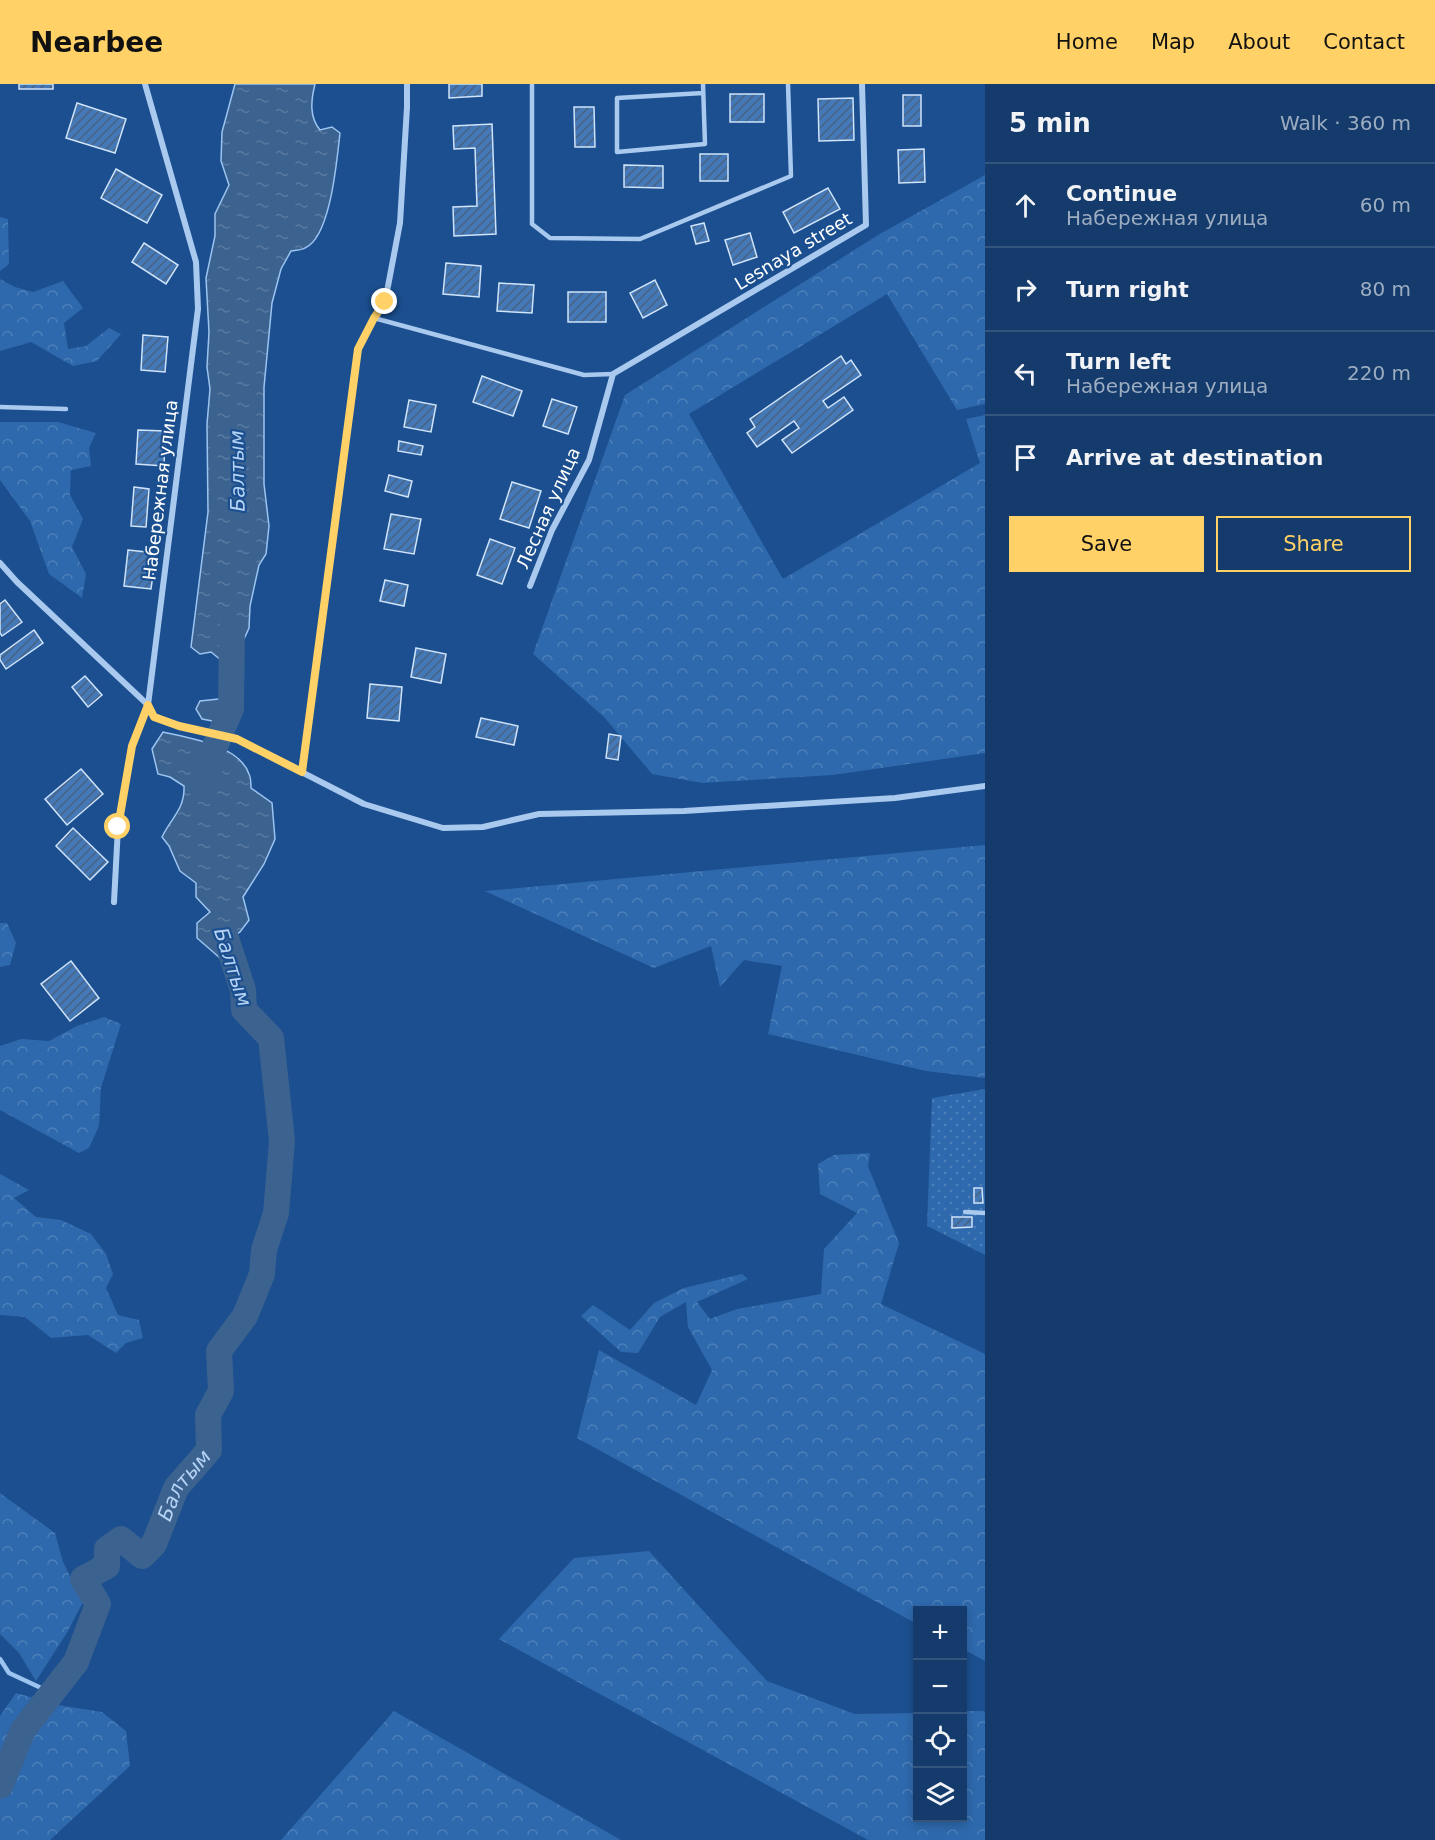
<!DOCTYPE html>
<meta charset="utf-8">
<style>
body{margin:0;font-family:"DejaVu Sans",sans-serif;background:#214673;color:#f1f3f6}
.controls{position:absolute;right:18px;bottom:18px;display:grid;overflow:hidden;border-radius:0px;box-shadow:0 3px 9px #0003}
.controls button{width:54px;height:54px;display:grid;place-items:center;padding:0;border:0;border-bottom:2px solid #33557e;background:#143b6b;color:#f1f3f6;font:30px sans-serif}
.stop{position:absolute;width:18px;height:18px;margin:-14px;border:4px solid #ffd166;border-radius:50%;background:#fff}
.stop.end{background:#ffd166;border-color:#fff;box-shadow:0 2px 6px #0008}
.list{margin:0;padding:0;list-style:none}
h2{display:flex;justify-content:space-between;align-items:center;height:78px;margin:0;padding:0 24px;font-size:26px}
h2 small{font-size:20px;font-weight:400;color:#9dadc1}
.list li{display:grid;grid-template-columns:39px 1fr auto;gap:18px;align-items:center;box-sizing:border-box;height:84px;padding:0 24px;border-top:2px solid #33557e}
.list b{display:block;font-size:22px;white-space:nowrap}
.list p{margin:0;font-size:20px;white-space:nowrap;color:#9dadc1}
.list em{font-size:20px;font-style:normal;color:#9dadc1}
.actions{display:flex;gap:12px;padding:18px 24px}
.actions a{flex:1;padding:14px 0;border:2px solid #ffd166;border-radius:0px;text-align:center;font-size:21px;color:#ffd166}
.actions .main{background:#ffd166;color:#111}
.icon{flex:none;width:33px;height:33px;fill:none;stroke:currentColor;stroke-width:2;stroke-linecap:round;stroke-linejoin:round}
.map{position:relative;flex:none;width:985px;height:1756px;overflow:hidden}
header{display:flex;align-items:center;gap:36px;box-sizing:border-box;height:84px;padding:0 30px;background:#ffd166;color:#111}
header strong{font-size:28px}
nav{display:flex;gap:33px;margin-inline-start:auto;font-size:21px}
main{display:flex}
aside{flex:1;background:#143b6b}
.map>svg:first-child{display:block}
.forest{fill:url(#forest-crowns)}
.garden{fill:url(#garden-dots)}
.water{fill:url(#water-ripples);stroke:#9cc4f0;stroke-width:1.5}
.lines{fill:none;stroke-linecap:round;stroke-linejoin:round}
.stream{stroke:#9cc4f0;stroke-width:4.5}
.river{stroke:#3c6290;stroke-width:26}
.building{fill:url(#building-hatch);stroke:#cfe3fa;stroke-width:1.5}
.service{stroke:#a9c9ee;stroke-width:4.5}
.minor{stroke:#a9c9ee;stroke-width:6}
.route{stroke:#ffd166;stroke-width:8}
.labels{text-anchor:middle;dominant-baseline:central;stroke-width:4.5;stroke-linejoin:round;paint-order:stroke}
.street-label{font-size:18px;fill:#fff;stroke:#1b4f8f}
.water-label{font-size:20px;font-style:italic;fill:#b5d3f5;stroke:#1b4f8f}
</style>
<header>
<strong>Nearbee</strong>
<nav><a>Home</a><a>Map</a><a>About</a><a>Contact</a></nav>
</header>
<main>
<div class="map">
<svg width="985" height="1756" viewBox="0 0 985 1756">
<defs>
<pattern id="forest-crowns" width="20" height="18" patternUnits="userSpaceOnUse" patternTransform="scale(1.5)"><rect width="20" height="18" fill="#2e69ad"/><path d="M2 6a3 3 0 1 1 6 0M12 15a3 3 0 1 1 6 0" fill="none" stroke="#4d80b9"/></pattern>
<pattern id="garden-dots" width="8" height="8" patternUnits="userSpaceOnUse" patternTransform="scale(1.5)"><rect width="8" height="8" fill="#2e69ad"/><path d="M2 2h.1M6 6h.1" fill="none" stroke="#4d80b9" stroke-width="1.8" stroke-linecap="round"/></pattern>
<pattern id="water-ripples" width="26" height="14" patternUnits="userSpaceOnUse" patternTransform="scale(1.5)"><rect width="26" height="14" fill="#3c6290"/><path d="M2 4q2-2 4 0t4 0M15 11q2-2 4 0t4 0" fill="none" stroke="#597aa1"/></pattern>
<pattern id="building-hatch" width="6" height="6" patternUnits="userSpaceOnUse" patternTransform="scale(1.5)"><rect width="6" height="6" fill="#4478b7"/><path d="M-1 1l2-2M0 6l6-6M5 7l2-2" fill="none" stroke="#486282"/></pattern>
</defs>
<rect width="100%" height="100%" fill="#1b4f8f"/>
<!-- forest -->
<g class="forest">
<path d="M985 91V320L957 326 887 210 689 330 783 495 980 379 966 335 985 331V669L833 691 702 699 652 690 604 633 533 570 625 311 878 151Z"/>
<path d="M0 133 8 135 9 180 0 187Z"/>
<path d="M0 195 15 203 33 208 63 197 83 224 64 239 68 265 86 262 109 244 121 250 97 277 73 282 31 258 0 267Z"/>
<path d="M0 338H58L96 349 89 364 91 382 71 386 70 411 83 435 72 463 86 490 82 514 49 490 30 437 0 396Z"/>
<path d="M985 761V994L926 987 768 950 782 882 744 876 720 903 711 862 654 884 485 807Z"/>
<path d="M0 839H7L16 859 10 881 0 883Z"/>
<path d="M104 933 121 940 101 1004 99 1042 89 1064 79 1069 0 1026V962L21 955 49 957 77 942Z"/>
<path d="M870 1069 868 1082 899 1159 881 1220 985 1270V1577L963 1565 962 1526H918L917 1540 577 1354 599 1266 696 1321 712 1286 688 1243 686 1218 660 1233 638 1269 621 1268 581 1232 593 1221 630 1246 654 1219 684 1204 742 1190 748 1195 697 1218 710 1235 737 1225 821 1210 824 1165 857 1129 820 1110 818 1080 834 1071Z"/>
<path d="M0 1090 29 1106 14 1114 36 1133 61 1136 91 1150 106 1170 113 1190 106 1204 118 1231 139 1236 143 1254 126 1259 116 1269 88 1251 51 1254 25 1233 0 1231Z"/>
<path d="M0 1409 55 1449 63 1478 83 1518 68 1547 36 1597 19 1569 0 1550Z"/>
<path d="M649 1467 767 1597 855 1630 917 1629 918 1734H962L963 1627H983L985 1629V1756H868L499 1555 574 1474Z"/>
<path d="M16 1609 58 1621 102 1628 126 1647 130 1682 50 1756H0V1632Z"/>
<path d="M394 1627 621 1756H281Z"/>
</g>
<!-- garden -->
<path class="garden" d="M985 1005V1171L927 1142 932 1014Z"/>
<!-- water -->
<g class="water">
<path d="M235 0H315C311 16 309 33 320 46L332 43 340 49C337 74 331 153 305 164 302 166 296 166 291 167L281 185 272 219 264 303V400L269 442 266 470 259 481 250 522 249 544 239 566 236 580 227 581 211 568 200 570 191 563 208 428 207 340 210 305 207 283 209 248 206 194 215 152V130L229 101 221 77 222 48Z"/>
<path d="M228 614 237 622 232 637 223 639 202 635 196 625 200 617Z"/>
<path d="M163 648C189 654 239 661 249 690 251 694 251 700 251 704L272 719 275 755 264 780 243 813 249 836 240 848 232 853 237 867 245 877 235 887 197 854V839L210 828 196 813V799L180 787 169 762 162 753C171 734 185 725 184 702L170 693 158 690 152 665Z"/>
</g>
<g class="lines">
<!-- stream -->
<path class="stream" d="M0 1575 9 1589 52 1609"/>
<!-- river -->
<g class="river">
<path d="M209 697 210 674 231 625 232 545"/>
<path id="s1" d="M0 1702 23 1646 76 1578 98 1520 83 1495 107 1482V1465L121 1455 142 1472 154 1460 176 1404 209 1366 208 1331 221 1307 219 1267 245 1232 262 1190 264 1166 276 1129 282 1057 271 954 244 926 243 906 226 854"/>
</g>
</g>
<!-- building -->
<g class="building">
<rect x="19" y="0" width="34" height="5"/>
<path d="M449 0H482V12L449 14Z"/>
<rect x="730" y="10" width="34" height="28"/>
<rect x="903" y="11" width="18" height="31"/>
<path d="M853 14 854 56 819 57 818 15Z"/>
<path d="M77 19 126 35 115 69 66 54Z"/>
<path d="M574 23H594L595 63H575Z"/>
<path d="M492 40 496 150 454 152 453 123 477 122 475 64 454 65 453 42Z"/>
<path d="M924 65 925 98 899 99 898 66Z"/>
<rect x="700" y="70" width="28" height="27"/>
<path d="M624 81 663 82V104L624 103Z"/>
<path d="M116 85 162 111 147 139 101 114Z"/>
<path d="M828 104 840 125 794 149 783 128Z"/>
<path d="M704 139 709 157 696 160 691 142Z"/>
<path d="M750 149 757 173 733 181 725 156Z"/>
<path d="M144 159 178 181 166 200 132 178Z"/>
<path d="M446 179 481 182 479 213 443 210Z"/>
<path d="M655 196 667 221 643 234 630 209Z"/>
<path d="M499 199 534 201 532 229 497 227Z"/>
<rect x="568" y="208" width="38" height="30"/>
<path d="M143 251 168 253 165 288 141 286Z"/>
<path d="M841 272 846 280 851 276 861 291 823 317 828 324 844 313 853 326 792 369 782 356 799 344 794 337 757 363 747 349 755 343 750 335Z"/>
<path d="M482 292 522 307 513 332 473 318Z"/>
<path d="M552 315 577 323 568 350 543 342Z"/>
<path d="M409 316 436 321 431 348 404 343Z"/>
<path d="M138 346 165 347 164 382 136 380Z"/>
<path d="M399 357 423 362 421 371 398 367Z"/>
<path d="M389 391 412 397 408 413 385 407Z"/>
<path d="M512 398 541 407 529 444 500 435Z"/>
<path d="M134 403 149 405 146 443 131 442Z"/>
<path d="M391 430 421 435 414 470 384 465Z"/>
<path d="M490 455 515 464 502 500 477 491Z"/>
<path d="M128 466 156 469 151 505 124 502Z"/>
<path d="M385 496 408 501 404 522 380 517Z"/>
<path d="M5 516 22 538 2 552 0 549V520Z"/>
<path d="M34 546 43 559 6 585 0 576V571Z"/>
<path d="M416 564 446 570 441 599 411 593Z"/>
<path d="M85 592 102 611 88 623 72 603Z"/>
<path d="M370 600 402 603 399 637 367 634Z"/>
<path d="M481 634 518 642 514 661 476 653Z"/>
<path d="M609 650 621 652 618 676 606 674Z"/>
<path d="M81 685 103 710 67 741 45 715Z"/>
<path d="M73 744 108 778 90 796 56 762Z"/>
<path d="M71 877 99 914 70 937 41 900Z"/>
<path d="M974 1104H982L983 1119H974Z"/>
<path d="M952 1133H972V1143L952 1144Z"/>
</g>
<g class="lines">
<!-- service -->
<g class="service">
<path d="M532 0V140L550 154 640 155 791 92 788 0"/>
<path d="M703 0 705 60 617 68V14L703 9"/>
<path d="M374 234 584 291 613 290"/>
<path d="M0 323 66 325"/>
<path d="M965 1128 985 1129"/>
</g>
<!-- minor -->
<g class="minor">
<path d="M0 479 17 498 148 621 154 632 179 642 237 655 364 720 443 744 483 743 539 730 684 727 895 714 985 702"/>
<path d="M530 502 552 446 589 376 613 290 866 141 862 0"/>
<path d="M302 688 358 265 374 234 385 218 400 139 407 23V0"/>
<path d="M114 818 118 743 132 662 148 621 198 225 196 178 145 0"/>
</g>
</g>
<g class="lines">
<!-- route -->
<path class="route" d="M118 743 132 662 148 621 154 633 179 642 237 655 302 688 358 265 374 234 385 218"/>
</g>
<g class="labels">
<!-- street labels -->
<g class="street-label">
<text transform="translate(793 167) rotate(-31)">Lesnaya street</text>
<text transform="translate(160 406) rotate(-83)">Набережная улица</text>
<text transform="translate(548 424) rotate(-66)">Лесная улица</text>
</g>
<!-- water labels -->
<g class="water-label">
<text transform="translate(237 387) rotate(-91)">Балтым</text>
<text transform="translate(233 883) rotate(72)">Балтым</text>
<text stroke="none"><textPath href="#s1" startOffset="410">Балтым</textPath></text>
</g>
</g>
</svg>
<div class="controls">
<button>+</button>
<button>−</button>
<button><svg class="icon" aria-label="locate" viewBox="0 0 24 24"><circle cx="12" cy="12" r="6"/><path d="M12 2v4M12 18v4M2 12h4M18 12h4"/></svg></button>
<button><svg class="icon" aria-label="layers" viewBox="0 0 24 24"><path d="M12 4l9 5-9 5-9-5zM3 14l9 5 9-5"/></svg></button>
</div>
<div class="stop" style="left:118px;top:743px"></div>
<div class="stop end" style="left:385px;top:218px"></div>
</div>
<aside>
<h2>5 min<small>Walk · 360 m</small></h2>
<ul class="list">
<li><svg class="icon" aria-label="ahead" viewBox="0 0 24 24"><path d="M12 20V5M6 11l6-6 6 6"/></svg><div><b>Continue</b><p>Набережная улица</p></div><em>60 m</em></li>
<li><svg class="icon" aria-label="right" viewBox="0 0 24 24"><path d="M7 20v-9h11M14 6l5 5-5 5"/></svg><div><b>Turn right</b></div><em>80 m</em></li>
<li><svg class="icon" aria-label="left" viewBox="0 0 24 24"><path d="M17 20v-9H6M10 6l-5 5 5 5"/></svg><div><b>Turn left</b><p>Набережная улица</p></div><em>220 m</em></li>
<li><svg class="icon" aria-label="arrive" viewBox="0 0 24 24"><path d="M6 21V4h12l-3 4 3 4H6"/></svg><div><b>Arrive at destination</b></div></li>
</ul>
<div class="actions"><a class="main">Save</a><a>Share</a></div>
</aside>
</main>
